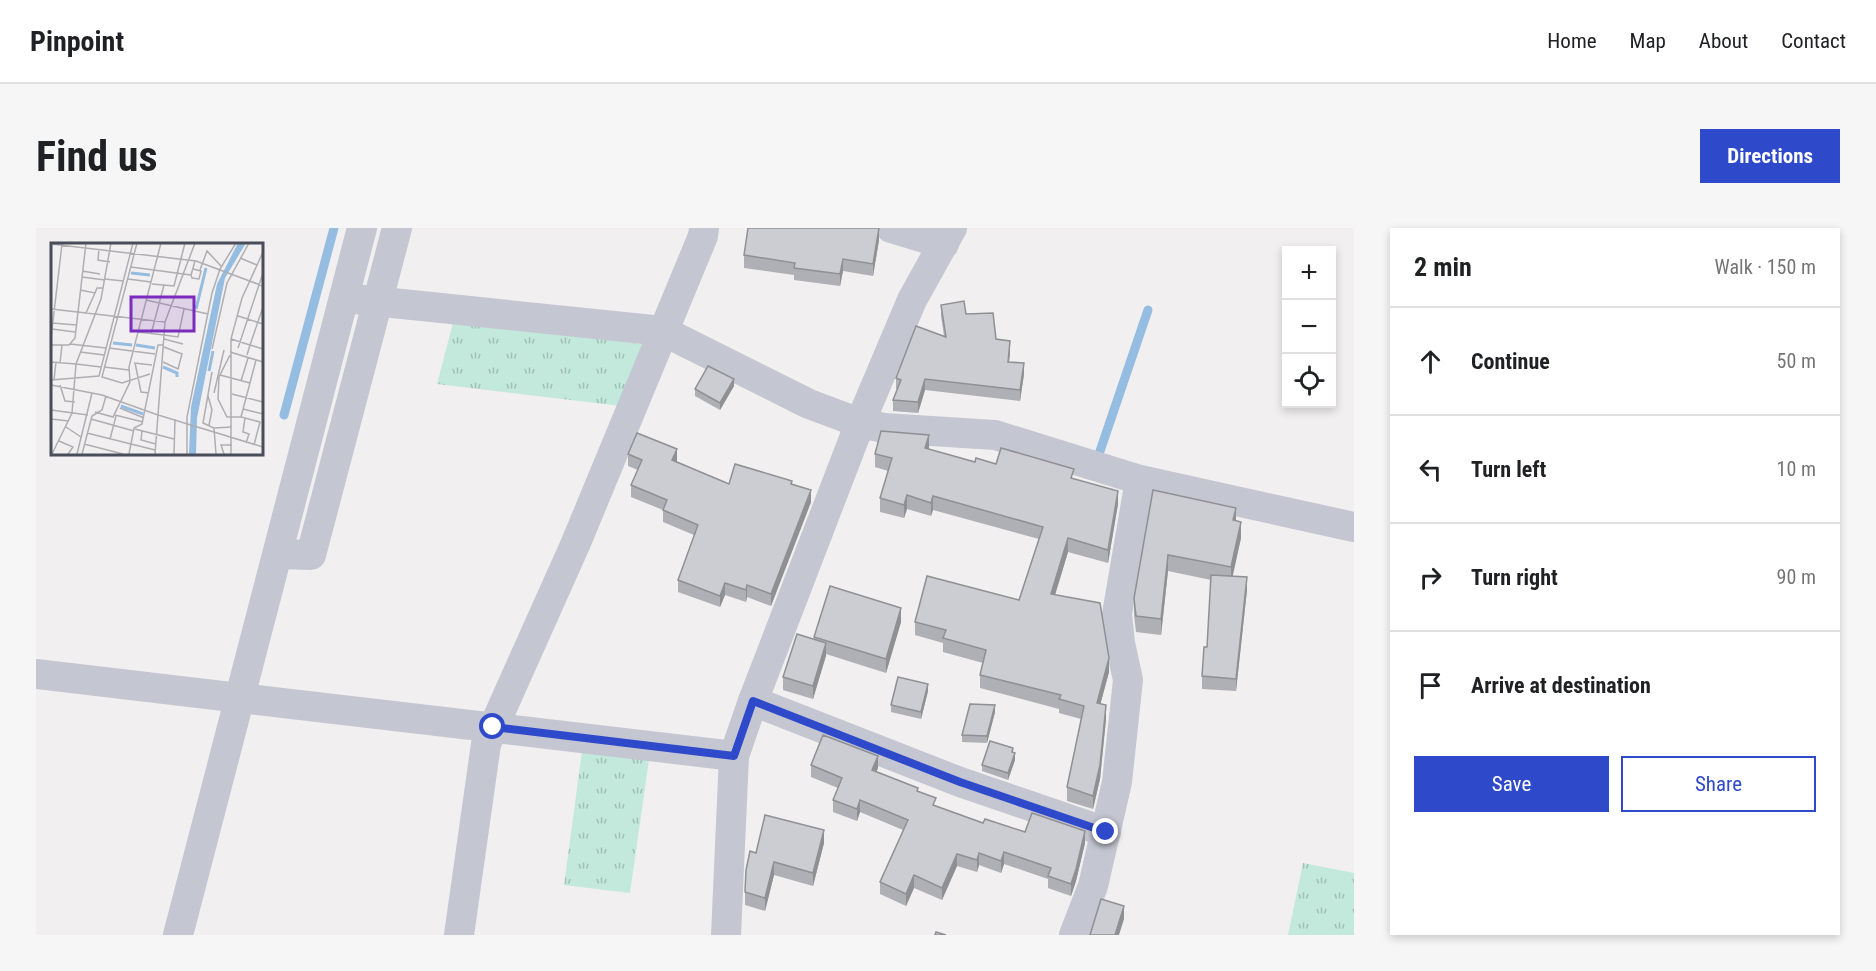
<!DOCTYPE html>
<meta charset="utf-8">
<style>
body{margin:0;font-family:"Roboto Condensed",sans-serif;background:#f6f6f6;color:#202124}
.controls{position:absolute;right:18px;top:18px;display:grid;overflow:hidden;border-radius:0px;box-shadow:0 3px 9px #0003}
.controls button{width:54px;height:54px;display:grid;place-items:center;padding:0;border:0;border-bottom:2px solid #e0e0e0;background:#fff;color:#202124;font:30px sans-serif}
.stop{position:absolute;width:18px;height:18px;margin:-14px;border:4px solid #2f49cb;border-radius:50%;background:#fff}
.stop.end{background:#2f49cb;border-color:#fff;box-shadow:0 2px 6px #0008}
.list{margin:0;padding:0;list-style:none}
h2{display:flex;justify-content:space-between;align-items:center;height:78px;margin:0;padding:0 24px;font-size:26px}
h2 small{font-size:20px;font-weight:400;color:#757577}
.list li{display:grid;grid-template-columns:39px 1fr auto;gap:18px;align-items:center;box-sizing:border-box;height:108px;padding:0 24px;border-top:2px solid #e0e0e0}
.list b{display:block;font-size:22px;white-space:nowrap}
.list em{font-size:20px;font-style:normal;color:#757577}
.actions{display:flex;gap:12px;padding:18px 24px}
.actions a{flex:1;padding:14px 0;border:2px solid #2f49cb;border-radius:0px;text-align:center;font-size:21px;color:#2f49cb}
.actions .main{background:#2f49cb;color:#fff}
.icon{flex:none;width:33px;height:33px;fill:none;stroke:currentColor;stroke-width:2;stroke-linecap:round;stroke-linejoin:round}
.map{position:relative;flex:none;width:1318px;height:707px;overflow:hidden;border-radius:0px}
header{display:flex;align-items:center;gap:36px;box-sizing:border-box;height:84px;padding:0 30px;background:#fff;border-bottom:2px solid #e0e0e0}
header strong{font-size:28px}
nav{display:flex;gap:33px;margin-inline-start:auto;font-size:21px}
.intro{display:flex;align-items:center;justify-content:space-between;box-sizing:border-box;height:144px;padding:0 36px}
h1{margin:0;font-size:42px}
.button{padding:15px 27px;border-radius:0px;background:#2f49cb;color:#fff;font-size:21px;font-weight:700}
main{display:flex;gap:36px;padding:0 36px}
aside{flex:1;background:#fff;border-radius:0px;box-shadow:0 3px 9px #0003}
.map>svg:first-child{display:block}
.grass{fill:url(#grass-tufts)}
.lines{fill:none;stroke-linecap:round;stroke-linejoin:round}
.stream{stroke:#95bce1;stroke-width:9}
.minor{stroke:#c4c7d2;stroke-width:30}
.wall{fill:#afb0b5}
.shaded-wall{fill:#8f9094}
.building{fill:#cccdd3;stroke:#8f9094;stroke-width:1.5}
.route{stroke:#2f49cb;stroke-width:8}
.inset-river{fill:none;stroke:#95bce1;stroke-width:3}
.inset-road{fill:none;stroke:#aeaeb3;stroke-width:1.5}
.view{fill:#7b2cbf;fill-opacity:0.15;stroke:#7b2cbf;stroke-width:3}
.inset-edge{fill:none;stroke:#494d5a;stroke-width:3}
</style>
<header>
<strong>Pinpoint</strong>
<nav><a>Home</a><a>Map</a><a>About</a><a>Contact</a></nav>
</header>
<div class="intro"><h1>Find us</h1><a class="button">Directions</a></div>
<main>
<div class="map">
<svg width="1318" height="707" viewBox="0 0 1318 707">
<defs>
<pattern id="grass-tufts" width="24" height="20" patternUnits="userSpaceOnUse" patternTransform="scale(1.5)"><rect width="24" height="20" fill="#c3e9dc"/><path d="M3 7l-1-3M5 7V3M7 7l1-3M15 17l-1-3M17 17v-4M19 17l1-3" fill="none" stroke="#a0bfb5"/></pattern>
</defs>
<rect width="100%" height="100%" fill="#f1efef"/>
<!-- grass -->
<g class="grass">
<path d="M419 87 610 117 585 178 401 156Z"/>
<path d="M546 523 613 532 594 665 528 657Z"/>
<path d="M1267 635 1318 645V707H1252Z"/>
</g>
<g class="lines">
<!-- stream -->
<g class="stream">
<path d="M248 187 298 0"/>
<path d="M1063 226 1112 82"/>
</g>
<!-- minor -->
<g class="minor">
<path d="M855 0 908 16"/>
<path d="M308 70 627 103 773 176 824 195 848 200 959 207 1104 252 1318 299"/>
<path d="M242 326 275 327 361 0"/>
<path d="M0 446 698 528"/>
<path d="M717 473 924 554 1070 604"/>
<path d="M142 707 326 0"/>
<path d="M423 707 450 516 539 317 667 8 668 0"/>
<path d="M690 707 698 528 717 473 824 195 876 72 916 0"/>
<path d="M1038 707 1057 658 1081 554 1092 452 1084 415 1081 386 1104 252"/>
</g>
</g>
<!-- wall -->
<g class="wall">
<path d="M843 12 837 48 807 43 804 58 758 52V47L708 40V27Z"/>
<path d="M905 77 930 86 974 124 973 134 988 146 984 173 889 162 882 185 857 183V172L861 161H860V150L908 108 905 88Z"/>
<path d="M698 158 684 182 659 168V161Z"/>
<path d="M592 226 641 233 640 234 693 256H756L775 274 735 378 711 369 710 374 689 367 684 379 642 364V352L658 307 627 294V282L595 269V257L602 242 592 238Z"/>
<path d="M839 226 960 236 1038 251 1082 276 1072 335 1032 324 1019 367 1073 444 1064 476 1070 491 1064 551 1057 581 1031 573V559L1045 491 1023 485V481L944 460V447L947 435 907 424V415L879 407V394L983 372 1003 311 897 282 895 288 871 281 868 290 844 284V270L852 243 839 239Z"/>
<path d="M1117 262 1200 293 1205 310 1196 348 1211 362 1200 463 1166 461V448L1171 419 1175 352 1132 343 1125 407 1100 404 1098 387V370Z"/>
<path d="M865 394 850 445 790 426 777 471 747 462V449L778 411V409Z"/>
<path d="M892 463 885 491 855 484V477Z"/>
<path d="M959 484 951 515 926 514V507Z"/>
<path d="M977 525 979 532 972 552 946 543V537Z"/>
<path d="M775 537 842 540 840 544 882 563 900 578 947 595 1049 615 1040 653 1035 668 1012 660V651L968 636 965 645 943 637 941 644 921 638 906 672 878 660 870 678 844 666V654L867 602 824 584 821 593 797 584V572L802 560 775 549Z"/>
<path d="M788 615 777 658 738 647 729 683 709 677V664L720 625Z"/>
</g>
<!-- shaded-wall -->
<g class="shaded-wall">
<path d="M843 0V12L837 48V36Z"/>
<path d="M807 31V43L804 58V46Z"/>
<path d="M974 113V124L972 145V134Z"/>
<path d="M988 135V146L984 173V162Z"/>
<path d="M698 151V158L684 182V175Z"/>
<path d="M889 151V162L882 185V174Z"/>
<path d="M893 207V221L889 220Z"/>
<path d="M641 221V233L636 244V232Z"/>
<path d="M775 262V274L735 378V366Z"/>
<path d="M1082 263V276L1072 335V322Z"/>
<path d="M871 267V281L868 290V277Z"/>
<path d="M897 268V282L895 288V275Z"/>
<path d="M1200 280V297L1197 292Z"/>
<path d="M1205 294V310L1195 356V339Z"/>
<path d="M1032 310V324L1015 380V366Z"/>
<path d="M1132 327V343L1125 407V391Z"/>
<path d="M1211 349V362L1200 463V451Z"/>
<path d="M689 355V367L684 379V368Z"/>
<path d="M711 357V369L710 374V362Z"/>
<path d="M865 380V394L850 445V431Z"/>
<path d="M790 415V428L777 471V458Z"/>
<path d="M1073 430V444L1061 489V475Z"/>
<path d="M892 456V463L885 491V484Z"/>
<path d="M959 477V484L951 515V508Z"/>
<path d="M1070 477V491L1064 551 1057 581V568Z"/>
<path d="M979 525V532L972 552V545Z"/>
<path d="M842 528V540L836 554V542Z"/>
<path d="M824 572V584L821 593V581Z"/>
<path d="M788 602V615L777 658V645Z"/>
<path d="M1049 603V615L1040 653 1035 668V656Z"/>
<path d="M968 624V636L965 645V633Z"/>
<path d="M943 625V637L941 644V632Z"/>
<path d="M921 626V638L906 672V660Z"/>
<path d="M738 634V647L729 683V670Z"/>
<path d="M878 647V660L870 678V666Z"/>
<path d="M1088 678V691L1083 707H1079Z"/>
</g>
<!-- building -->
<g class="building">
<path d="M712 0H843L837 36 807 31 804 46 758 40 759 35 708 27Z"/>
<path d="M928 73 930 86 957 85 960 111 974 113 972 134 988 135 984 162 889 151 882 174 857 172 865 152 860 150 880 98 910 109 905 77Z"/>
<path d="M672 138 698 151 684 175 659 161Z"/>
<path d="M845 203 893 207 889 220 939 234 940 230 960 236 965 220 1038 241 1035 250 1082 263 1072 322 1032 310 1015 366 1064 375 1073 430 1061 475 1070 477 1064 537 1057 568 1031 559 1048 478 1023 471 1025 467 944 447 950 422 907 410 910 402 879 394 891 348 983 372 1007 299 897 268 895 275 871 267 868 277 844 270 856 230 839 226Z"/>
<path d="M601 205 641 221 636 232 693 256 699 236 756 253 755 256 775 262 735 366 711 357 710 362 689 355 684 368 642 352 662 297 627 282 631 272 595 257 606 232 592 226Z"/>
<path d="M1117 262 1200 280 1197 292 1205 294 1195 339 1132 327 1125 391 1100 388 1098 370Z"/>
<path d="M1175 347 1211 349 1200 451 1166 448 1168 419H1171Z"/>
<path d="M794 358 865 380 850 431 778 409Z"/>
<path d="M761 406 790 415 777 458 747 449Z"/>
<path d="M862 449 892 456 885 484 855 477Z"/>
<path d="M934 476 959 477 951 508 926 507Z"/>
<path d="M787 507 842 528 836 542 882 560 881 563 900 570 897 577 947 595 949 591 989 604 996 585 1049 603 1040 641 1035 656 1012 648 1015 640 968 624 965 633 943 625 941 632 921 626 906 660 878 647 870 666 844 654 872 592 824 572 821 581 797 572 806 550 775 537Z"/>
<path d="M954 513 977 520 976 524 979 525 972 545 946 537Z"/>
<path d="M729 587 788 602 777 645 738 634 729 670 709 664 710 642 714 623 720 625Z"/>
<path d="M1065 671 1088 678 1079 707H1054Z"/>
<path d="M900 704 910 707H899Z"/>
</g>
<g class="lines">
<!-- route -->
<path class="route" d="M457 499 698 528 717 473 924 554 1070 604"/>
</g>
<!-- overview -->
<g transform="translate(15 15)">
<rect width="212" height="212" fill="#f1efef"/>
<path d="M187 0H195L174 35 146 175 145 211H138L140 164 166 41Z" fill="#95bce1"/>
<path class="inset-river" d="M80 30 99 32M145 66 155 25M62 100 81 102M85 102 104 105M112 124 126 130V134M158 128 162 108M70 163 92 171"/>
<path class="inset-road" d="M86 0 51 134 71 140 99 131M144 0 114 79 107 172 212 204M0 1 145 18 212 43M48 6 47 17 59 19M189 15 206 22M80 24 140 32M142 26 150 28 148 36 141 35 140 32 144 18M149 27 156 8 170 23M31 28 49 31M31 34 54 37M54 36 72 38M77 36 100 39M101 41 123 43 134 0M29 47 44 50 46 45H52M95 57 157 71M212 64 199 102 212 106M0 66 114 79M35 70 44 50M187 73 212 81M2 80 25 82M1 86 24 89M87 89 113 92M100 91 113 42M113 92 127 94 133 66M0 95 11 1M113 96 132 101M180 96 199 102 196 112M19 101 55 105M0 102H18L24 95 35 0M58 105 104 111M187 105 212 30M161 106 176 40 198 0M29 109 53 112M179 109 212 119M179 112 168 134 167 156 176 174H190M0 119 25 121M112 119 127 126 131 111 113 104M9 120 11 102M83 120 101 122M84 120 90 149 98 150M25 121 50 124M53 124 78 127M161 129 152 180 163 185 165 211M169 132 199 140M0 137 48 133 82 0M3 137 5 119M190 138 197 115M0 142 51 152 107 172 104 211M9 142 14 158 24 159M163 150 173 107M181 151 212 159M157 153 161 167 158 182M69 165 93 175M192 166 212 171M0 167 37 172M44 169 62 174 79 139 78 124 110 0M64 172 92 179M194 175 209 179 203 202M0 176 18 178M40 176 83 188M15 184 30 194M163 185 181 184M84 186 123 196M91 188 90 197 105 201M36 190 104 207M59 196 65 173M8 198 22 204 17 211M195 200 198 191 192 189 194 175 190 174 205 117M33 201 72 211M1 211 21 170 25 121 50 56 60 0M26 211 41 150M31 211 41 173 51 167 55 153M78 211 83 185 91 181 107 102H113M123 211 124 176M136 211V174L161 50 169 26 185 0M173 211 170 202H181M180 211V96L191 55 212 9"/>
<path class="view" d="M80 54H143V88H80Z"/>
<rect width="212" height="212" class="inset-edge"/>
</g>
</svg>
<div class="controls">
<button>+</button>
<button>−</button>
<button><svg class="icon" aria-label="locate" viewBox="0 0 24 24"><circle cx="12" cy="12" r="6"/><path d="M12 2v4M12 18v4M2 12h4M18 12h4"/></svg></button>
</div>
<div class="stop" style="left:457px;top:499px"></div>
<div class="stop end" style="left:1070px;top:604px"></div>
</div>
<aside>
<h2>2 min<small>Walk · 150 m</small></h2>
<ul class="list">
<li><svg class="icon" aria-label="ahead" viewBox="0 0 24 24"><path d="M12 20V5M6 11l6-6 6 6"/></svg><div><b>Continue</b></div><em>50 m</em></li>
<li><svg class="icon" aria-label="left" viewBox="0 0 24 24"><path d="M17 20v-9H6M10 6l-5 5 5 5"/></svg><div><b>Turn left</b></div><em>10 m</em></li>
<li><svg class="icon" aria-label="right" viewBox="0 0 24 24"><path d="M7 20v-9h11M14 6l5 5-5 5"/></svg><div><b>Turn right</b></div><em>90 m</em></li>
<li><svg class="icon" aria-label="arrive" viewBox="0 0 24 24"><path d="M6 21V4h12l-3 4 3 4H6"/></svg><div><b>Arrive at destination</b></div></li>
</ul>
<div class="actions"><a class="main">Save</a><a>Share</a></div>
</aside>
</main>
